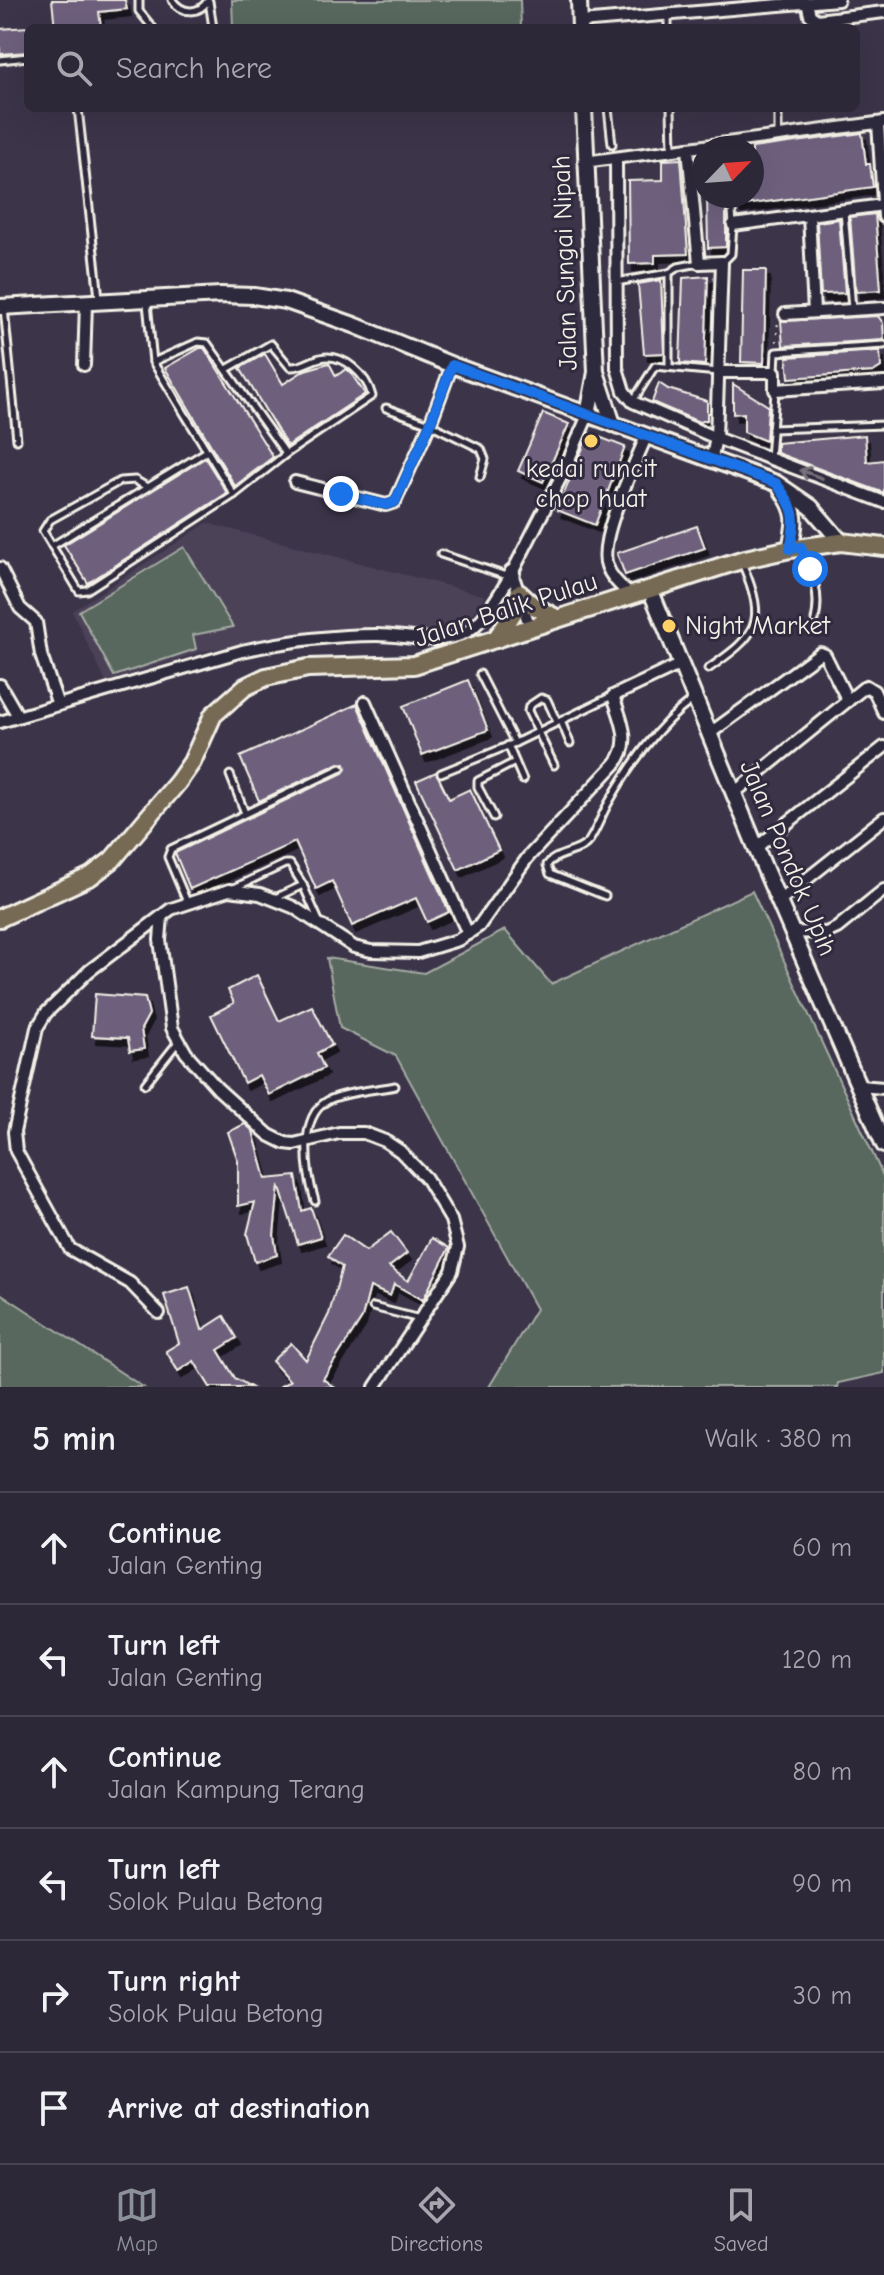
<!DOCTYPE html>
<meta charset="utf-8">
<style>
body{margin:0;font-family:"Comic Neue",sans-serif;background:#353040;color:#f1f3f6}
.compass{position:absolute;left:692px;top:136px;width:72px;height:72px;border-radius:50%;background:#2d2838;box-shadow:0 8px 32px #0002;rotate:65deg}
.stop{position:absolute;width:24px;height:24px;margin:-18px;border:6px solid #1a73e8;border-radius:50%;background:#fff}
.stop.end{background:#1a73e8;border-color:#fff;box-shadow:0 2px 8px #0008}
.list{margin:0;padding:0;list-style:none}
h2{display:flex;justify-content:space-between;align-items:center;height:104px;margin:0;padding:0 32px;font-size:34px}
h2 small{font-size:26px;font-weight:400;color:#a7a6ae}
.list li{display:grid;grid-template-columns:52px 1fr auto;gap:24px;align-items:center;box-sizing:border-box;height:112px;padding:0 32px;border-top:2px solid #484453}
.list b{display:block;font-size:30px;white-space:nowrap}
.list p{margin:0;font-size:26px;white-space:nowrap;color:#a7a6ae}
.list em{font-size:26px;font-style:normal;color:#a7a6ae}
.icon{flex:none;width:44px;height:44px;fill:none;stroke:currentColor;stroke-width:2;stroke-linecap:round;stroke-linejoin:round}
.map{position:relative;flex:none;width:884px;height:1387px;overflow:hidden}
.search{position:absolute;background:#2d2838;box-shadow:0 8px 32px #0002;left:24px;right:24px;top:24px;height:88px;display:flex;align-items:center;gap:20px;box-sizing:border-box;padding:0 28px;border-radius:12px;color:#a7a6ae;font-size:30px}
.sheet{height:776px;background:#2d2838}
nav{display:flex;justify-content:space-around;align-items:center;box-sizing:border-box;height:112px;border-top:2px solid #484453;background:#2d2838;font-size:22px;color:#a7a6ae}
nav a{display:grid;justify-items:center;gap:4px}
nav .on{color:#8c9099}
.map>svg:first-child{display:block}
.built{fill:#4b4259}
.green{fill:#58675f;stroke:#a6aca4;stroke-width:2}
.building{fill:#6e607d;stroke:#f4f1e8;stroke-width:2;filter:url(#shadow)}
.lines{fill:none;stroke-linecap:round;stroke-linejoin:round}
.service-casing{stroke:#f4f1e8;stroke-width:11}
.minor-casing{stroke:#f4f1e8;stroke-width:16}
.tertiary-casing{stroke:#f4f1e8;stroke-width:20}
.secondary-casing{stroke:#f4f1e8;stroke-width:20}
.primary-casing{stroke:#f4f1e8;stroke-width:22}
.path{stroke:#f4f1e8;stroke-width:2;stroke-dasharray:2 6;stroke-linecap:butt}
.service{stroke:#2f2a3d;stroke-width:5}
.minor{stroke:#2f2a3d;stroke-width:10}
.tertiary{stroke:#2f2a3d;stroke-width:14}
.secondary{stroke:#2f2a3d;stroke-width:14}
.primary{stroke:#776a54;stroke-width:16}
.oneway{stroke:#747079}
.route{stroke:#1a73e8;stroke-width:10}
.poi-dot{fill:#ffd166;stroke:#2f2a3d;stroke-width:3}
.labels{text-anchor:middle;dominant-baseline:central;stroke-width:6;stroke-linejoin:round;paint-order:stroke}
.street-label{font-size:26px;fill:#f4f1e8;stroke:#2f2a3d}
.poi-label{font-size:26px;fill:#f4f1e8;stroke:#2f2a3d}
</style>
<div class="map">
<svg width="884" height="1387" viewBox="0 0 884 1387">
<defs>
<filter id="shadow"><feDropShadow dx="4" dy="7" stdDeviation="0" flood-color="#0009"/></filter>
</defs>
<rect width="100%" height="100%" fill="#3c354a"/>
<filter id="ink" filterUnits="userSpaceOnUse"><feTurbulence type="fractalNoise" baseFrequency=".0125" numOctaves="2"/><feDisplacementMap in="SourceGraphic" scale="16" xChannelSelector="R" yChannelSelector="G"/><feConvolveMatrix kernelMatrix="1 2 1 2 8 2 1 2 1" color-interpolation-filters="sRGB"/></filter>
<g filter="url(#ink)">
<!-- built -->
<path class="built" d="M207 523 486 596 458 631 433 633 375 626 332 629 204 651 106 682 72 611Z"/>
<!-- green -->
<g class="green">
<path d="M232 0H520L521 28H233Z"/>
<path d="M184 547 233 627 193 635 196 649 114 676 79 611Z"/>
<path d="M752 891 884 1178V1373L838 1383 837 1387H489L536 1309 396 1056 340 1028 327 958 424 973 505 930 551 984Z"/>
<path d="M0 1293 143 1387H0Z"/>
</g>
<!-- building -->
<g class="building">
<path d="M52 0H125L127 9 99 12 101 28H55Z"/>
<path d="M28 27V52L0 54V29Z"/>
<path d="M862 133 866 164H870L873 187 737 206V196H752V148Z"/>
<path d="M681 159 688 254 655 255V263L629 264 628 181 663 180V160Z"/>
<path d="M707 196H726V247L708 248Z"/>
<path d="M875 214 881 290 856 292 850 217Z"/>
<path d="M839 219 845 293 821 294 817 222Z"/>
<path d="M743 270H766L764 363 741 362Z"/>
<path d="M708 276 705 365 680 363 683 278Z"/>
<path d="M661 280 664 353 644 354 638 284Z"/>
<path d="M878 316 883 323 884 340 783 346 781 321Z"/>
<path d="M200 348H204L210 357 273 457 235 486 165 368Z"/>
<path d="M880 351 881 367 873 372 789 378 787 357Z"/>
<path d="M265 354 283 384 305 370 329 363 336 376 346 369 350 372 365 394 287 446 240 368Z"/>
<path d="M659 383 668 389 707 401V420L699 422 652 402Z"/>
<path d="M733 384 768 406 766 441 744 432V413L733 414Z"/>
<path d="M543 413 569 424 543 482 518 471Z"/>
<path d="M589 433 625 447 595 525 557 510Z"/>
<path d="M865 435 867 462 884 460V493L777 453V443Z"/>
<path d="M205 458 227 493 88 583 64 545Z"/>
<path d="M697 526 705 548 625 575 617 553Z"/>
<path d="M468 680 488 730 422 755 403 706Z"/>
<path d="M357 704 449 912 427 922 416 898 352 926 332 881 316 889 295 842 190 889 175 853 343 773 346 769 345 764 339 763 259 801 240 757Z"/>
<path d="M436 772 449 799 470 789 499 850 458 870 416 781Z"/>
<path d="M257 975 279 1021 312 1006 332 1045 317 1053 324 1068 269 1095 259 1075 244 1083 211 1015 234 1003 228 990Z"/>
<path d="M95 994 145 998 149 1014 141 1029 144 1049 130 1051 128 1038 92 1036Z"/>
<path d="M245 1124 253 1131 266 1179 296 1176 302 1211 311 1208 321 1237 298 1244 279 1185 274 1235 277 1255 255 1262 247 1234 255 1202 238 1206V1161L228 1132Z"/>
<path d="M391 1232 407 1253 389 1267 408 1281 432 1238 449 1248 423 1300 394 1284 390 1296 370 1287 362 1318 323 1379 334 1387H279L290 1381 272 1361 291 1343 306 1360 329 1314 342 1267 328 1256 343 1235 366 1251Z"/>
<path d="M189 1287 202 1330 224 1316 237 1338 218 1350 235 1378 251 1387H210L194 1361 178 1371 166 1351 179 1343 164 1295Z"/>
</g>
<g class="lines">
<!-- service casing -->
<g class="service-casing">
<g id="service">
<path d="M139 0V11L153 28"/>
<path d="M172 0C182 14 199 15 208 0"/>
<path d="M209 1 213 28"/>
<path d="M668 16V28"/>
<path d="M0 60 28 57"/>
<path d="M78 108 99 298"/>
<path d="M608 108 612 144"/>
<path d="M671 108 672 150"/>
<path d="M778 108V135"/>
<path d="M844 211 852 309"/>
<path d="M723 262 731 254 733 225 731 196"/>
<path d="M616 282 669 273 678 267 699 263"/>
<path d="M147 303 153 362 234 495"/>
<path d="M4 308 17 440"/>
<path d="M153 362 198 342 207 343 286 454"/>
<path d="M669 365V273"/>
<path d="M775 370 776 352 884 345"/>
<path d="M633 401 655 366 718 372"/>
<path d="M386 408 430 424 481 449 485 459 480 477"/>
<path d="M772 429 884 425"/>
<path d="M770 458 775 392"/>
<path d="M147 487 135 480 120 481 50 520 43 531 79 591 87 590 234 495 286 454 372 396C367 376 344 352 320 358 309 361 301 368 290 367L271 344 227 369"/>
<path d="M52 546 207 451"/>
<path d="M803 551C813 575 821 594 815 620"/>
<path d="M441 554 509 577"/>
<path d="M708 669C758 634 767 624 743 565"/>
<path d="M480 674 515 743"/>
<path d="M561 721 570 743"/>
<path d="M508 745 523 780"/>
<path d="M554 765 528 711 529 706 541 698 547 700 557 722"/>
<path d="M441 773 515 743 612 696"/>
<path d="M230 775 245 813"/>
<path d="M494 817 478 787V781L515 762"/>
<path d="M234 888 285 864H290L303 885 319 921"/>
<path d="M605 896 550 874 547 865C556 852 579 854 589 841 597 829 602 814 609 802 631 764 657 726 692 700"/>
<path d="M275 898 303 885"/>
<path d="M187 902 168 857 171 849 341 768"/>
<path d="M145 1084 178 1042"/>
<path d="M315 1201C307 1175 297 1118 327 1101 343 1092 376 1090 395 1086"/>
<path d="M373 1307 420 1319"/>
</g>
</g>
<!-- minor casing -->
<g class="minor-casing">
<g id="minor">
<path d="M807 3 810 15 817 20 884 12"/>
<path d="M580 22 838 0"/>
<path d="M878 123 884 217"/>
<path d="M688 148 699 263 722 262 716 438 711 461"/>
<path d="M616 158 617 368 624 391 633 402 716 438 884 502"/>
<path d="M584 162 884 122"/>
<path d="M809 215 814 312"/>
<path d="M733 225 883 205"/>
<path d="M785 314 884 308"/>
<path d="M84 365 86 303"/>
<path d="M718 372H775V390L884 383"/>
<path d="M295 482 386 505 395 502 430 424 452 365"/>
<path d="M0 568 20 608 36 622 41 655 58 705"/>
<path d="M630 595C621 586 611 578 607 566 597 540 635 464 646 437"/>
<path d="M530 628 512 573 563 473 588 415"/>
<path d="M0 685 18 716"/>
<path d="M365 702 468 934"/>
<path d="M0 722 242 651C287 641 331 635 377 635 404 635 437 645 463 634 483 625 498 595 510 577"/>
<path d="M709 734 820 653 825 655 848 701"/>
<path d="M734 793 866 686 874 691 884 713"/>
<path d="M757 847 884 747"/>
<path d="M779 901 884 818"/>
<path d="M162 916 160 940 172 1028 186 1053 218 1089 269 1135 285 1143 294 1144 339 1133H364L385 1141 400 1151 426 1178 451 1220 458 1247 452 1271 375 1387"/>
<path d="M792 932 826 933 837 928 884 890"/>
<path d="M859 1086 884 1088"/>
<path d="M159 1313 130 1283 70 1249 16 1151 14 1132 37 1028 46 1013 89 971 171 909 229 890 260 894 293 907 354 947 371 951 418 952 458 940 479 926 528 857 615 764C633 743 621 720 613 696L681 664"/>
</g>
</g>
<!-- tertiary casing -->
<g class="tertiary-casing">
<g id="tertiary">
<path d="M579 0 580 28"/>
<path d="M584 108 596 372 588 415"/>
<path d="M510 577 512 573"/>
</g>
</g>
<!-- secondary casing -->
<g class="secondary-casing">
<g id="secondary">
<path d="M0 307 221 295 254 296 286 301 354 325 452 365 776 483 811 507 841 542"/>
<path d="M596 372 613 424"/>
<path d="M781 489C798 513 796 521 790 549"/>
<path d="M650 589 764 867 884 1145"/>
</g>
</g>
<!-- primary casing -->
<g class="primary-casing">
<g id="primary">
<path d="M519 593 532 605 556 618"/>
<path d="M496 639 521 601"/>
<path d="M0 918 91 876 112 860 178 782 192 762 213 715 245 687 266 677 308 668 414 665 741 560 790 549 841 542 884 547"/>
</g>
</g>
<!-- path -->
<path class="path" d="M776 342 778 321"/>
<!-- service -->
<use href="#service" class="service"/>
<!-- minor -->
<use href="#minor" class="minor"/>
<!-- tertiary -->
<use href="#tertiary" class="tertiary"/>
<!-- secondary -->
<use href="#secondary" class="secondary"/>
<!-- primary -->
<use href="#primary" class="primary"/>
</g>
<!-- one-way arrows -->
<defs><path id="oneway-shaft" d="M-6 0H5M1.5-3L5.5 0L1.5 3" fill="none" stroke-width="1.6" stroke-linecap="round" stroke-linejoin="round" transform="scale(2)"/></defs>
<use class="oneway" href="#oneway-shaft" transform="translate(811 474) rotate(-159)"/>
</g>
<g class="lines" filter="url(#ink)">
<!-- route -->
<path class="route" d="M341 494 386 505 395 502 430 424 452 365 776 483C796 510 797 516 790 549L801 547 810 569"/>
</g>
<!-- markers -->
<g class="poi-dot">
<circle cx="591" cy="441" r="8"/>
<circle cx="669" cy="626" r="8"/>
</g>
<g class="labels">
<!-- street labels -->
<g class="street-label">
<text transform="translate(565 263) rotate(-92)">Jalan Sungai Nipah</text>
<text transform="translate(506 610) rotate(-18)">Jalan Balik Pulau</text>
<text transform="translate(788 858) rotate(67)">Jalan Pondok Upih</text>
</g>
<!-- poi labels -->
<g class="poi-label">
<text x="591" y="469">kedai runcit<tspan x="591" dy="30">chop huat</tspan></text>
<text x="685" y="626" text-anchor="start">Night Market</text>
</g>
</g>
</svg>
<svg class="compass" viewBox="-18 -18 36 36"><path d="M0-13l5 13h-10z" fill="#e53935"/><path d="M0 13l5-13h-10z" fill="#a7a6ae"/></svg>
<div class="stop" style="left:810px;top:569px"></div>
<div class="stop end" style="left:341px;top:494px"></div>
<div class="search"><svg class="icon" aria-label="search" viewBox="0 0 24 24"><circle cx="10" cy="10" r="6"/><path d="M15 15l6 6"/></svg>Search here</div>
</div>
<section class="sheet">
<h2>5 min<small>Walk · 380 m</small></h2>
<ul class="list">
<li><svg class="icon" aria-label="ahead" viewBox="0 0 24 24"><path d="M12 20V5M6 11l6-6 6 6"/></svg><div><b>Continue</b><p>Jalan Genting</p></div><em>60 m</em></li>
<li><svg class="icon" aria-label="left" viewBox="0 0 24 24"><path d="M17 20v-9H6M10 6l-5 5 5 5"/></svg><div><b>Turn left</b><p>Jalan Genting</p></div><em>120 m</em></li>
<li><svg class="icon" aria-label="ahead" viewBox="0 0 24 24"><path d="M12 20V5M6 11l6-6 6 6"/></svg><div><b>Continue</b><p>Jalan Kampung Terang</p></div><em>80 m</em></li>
<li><svg class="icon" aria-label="left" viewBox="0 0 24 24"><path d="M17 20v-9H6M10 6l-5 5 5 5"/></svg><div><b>Turn left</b><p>Solok Pulau Betong</p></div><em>90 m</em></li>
<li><svg class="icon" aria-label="right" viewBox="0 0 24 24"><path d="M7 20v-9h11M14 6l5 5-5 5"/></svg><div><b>Turn right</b><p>Solok Pulau Betong</p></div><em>30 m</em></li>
<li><svg class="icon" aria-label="arrive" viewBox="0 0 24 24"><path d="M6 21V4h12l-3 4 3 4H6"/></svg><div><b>Arrive at destination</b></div></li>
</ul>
</section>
<nav>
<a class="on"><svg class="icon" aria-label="map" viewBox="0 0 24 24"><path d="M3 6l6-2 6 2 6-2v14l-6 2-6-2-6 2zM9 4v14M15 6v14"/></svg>Map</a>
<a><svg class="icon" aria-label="directions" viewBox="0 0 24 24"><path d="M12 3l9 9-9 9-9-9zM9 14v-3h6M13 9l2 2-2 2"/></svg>Directions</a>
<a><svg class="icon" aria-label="saved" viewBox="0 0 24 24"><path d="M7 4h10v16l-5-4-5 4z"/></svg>Saved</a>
</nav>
